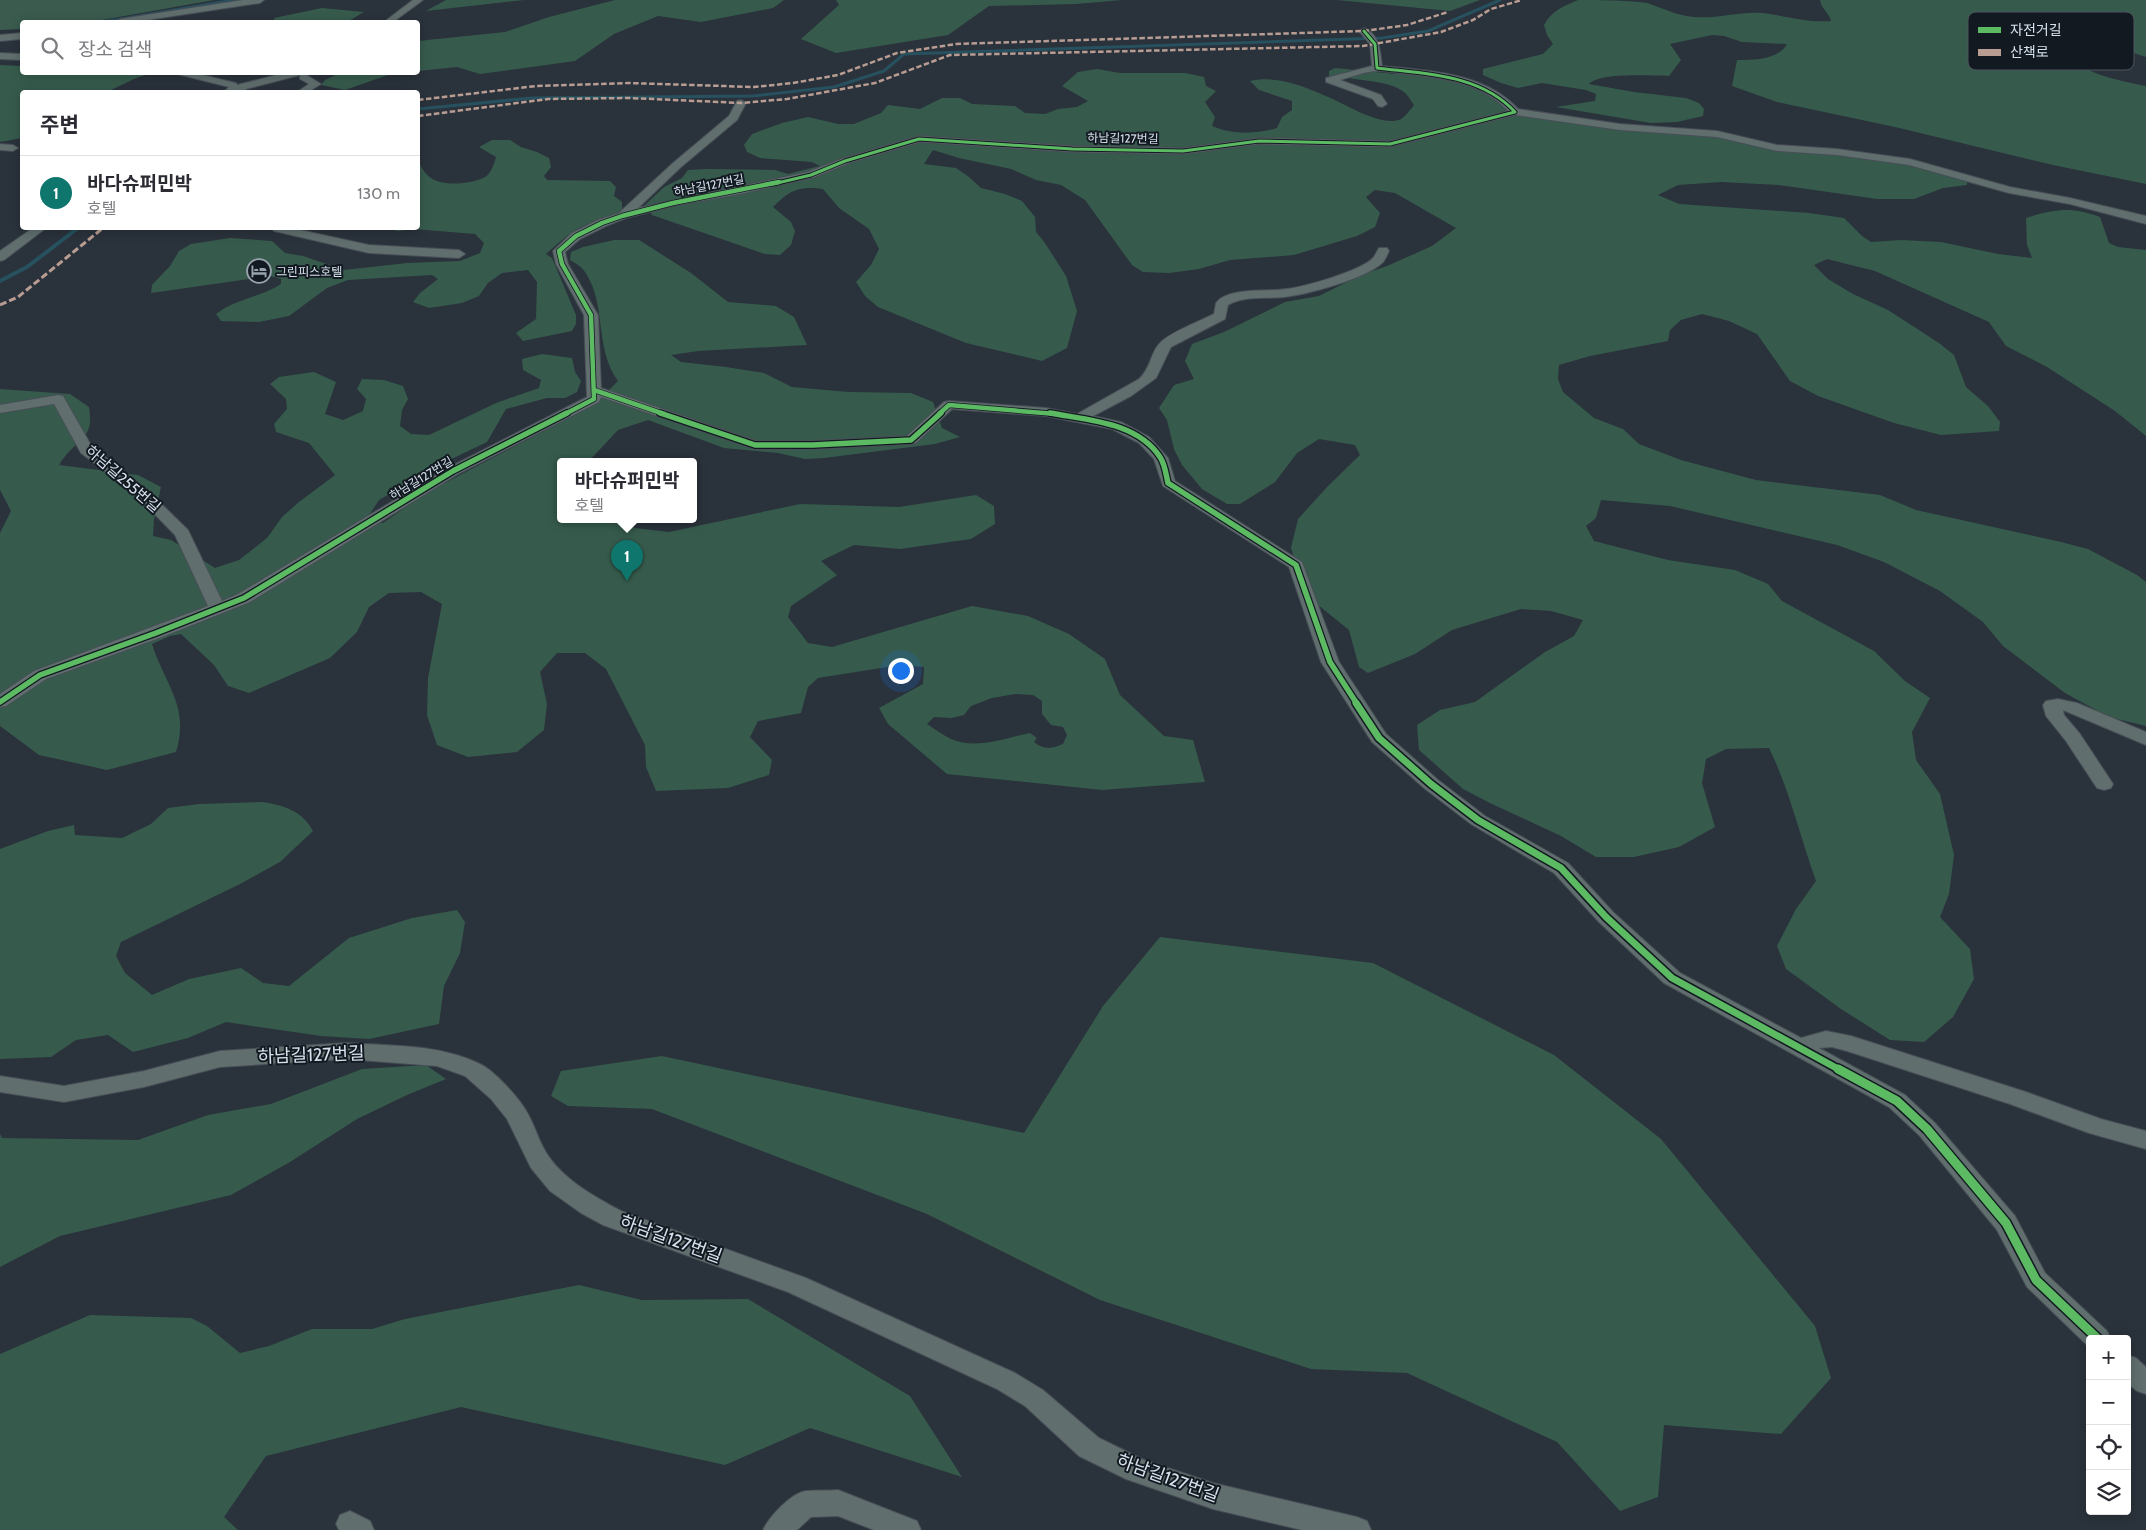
<!DOCTYPE html>
<html lang="ko">
<meta charset="utf-8">
<style>
body{margin:0;font-family:Cabin,"Noto Sans KR",sans-serif;background:#f2f2f3;color:#2b2b33}
.controls{position:absolute;right:15px;bottom:15px;display:grid;overflow:hidden;border-radius:5px;box-shadow:0 2px 12px #0003}
.controls button{width:45px;height:45px;display:grid;place-items:center;padding:0;border:0;border-bottom:1px solid #e1e1e2;background:#fff;color:#2b2b33;font:25px sans-serif}
.you{position:absolute;left:900px;top:670px;width:18px;height:18px;margin:-12px;border:4px solid #fff;border-radius:50%;background:#1a73e8;box-shadow:0 0 0 8px #1a73e833}
.badge{display:grid;place-items:center;width:32px;height:32px;border-radius:50%;background:#0f766e;color:#fff;font-size:16px;font-weight:700}
.pin{position:absolute;translate:-50% -41px;filter:drop-shadow(0 1px 2px #0008)}
.pin::after{content:'';position:absolute;top:26px;width:18px;height:15px;background:inherit;clip-path:polygon(0 0,100% 0,50% 100%)}
.popup{position:absolute;left:557px;top:458px;width:140px;height:65px;box-sizing:border-box;display:grid;place-content:center;border-radius:5px;background:#fff;filter:drop-shadow(0 1px 4px #0005);font-size:16px;white-space:nowrap;color:#7c7c81}
.popup b{font-size:19px;color:#2b2b33}
.popup::after{content:'';position:absolute;left:50%;top:100%;margin-left:-10px;border:10px solid transparent;border-top-color:#fff}
.list{margin:0;padding:0;list-style:none}
h2{display:flex;justify-content:space-between;align-items:center;height:65px;margin:0;padding:0 20px;font-size:21px}
h2 small{font-size:16px;font-weight:400;color:#7c7c81}
.list li{display:grid;grid-template-columns:32px 1fr auto;gap:15px;align-items:center;box-sizing:border-box;height:75px;padding:0 20px;border-top:1px solid #e1e1e2}
.list b{display:block;font-size:19px;white-space:nowrap}
.list p{margin:0;font-size:16px;white-space:nowrap;color:#7c7c81}
.list em{font-size:16px;font-style:normal;color:#7c7c81}
.icon{flex:none;width:28px;height:28px;fill:none;stroke:currentColor;stroke-width:2;stroke-linecap:round;stroke-linejoin:round}
.map{position:relative;flex:none;width:2146px;height:1530px;overflow:hidden}
.search{position:absolute;background:#fff;box-shadow:0 2px 12px #0003;left:20px;top:20px;width:400px;height:55px;display:flex;align-items:center;gap:12px;box-sizing:border-box;padding:0 18px;border-radius:5px;color:#7c7c81;font-size:19px}
.panel{position:absolute;background:#fff;box-shadow:0 2px 12px #0003;left:20px;top:90px;width:400px;height:140px;border-radius:5px}
.map>svg:first-child{display:block}
.green{fill:#3a5b4e}
.forest{fill:#365b4c;fill-rule:evenodd}
.lines{fill:none;stroke-linecap:round;stroke-linejoin:round}
.stream-far1{stroke:#27515f;stroke-width:3}
.stream{stroke:#27515f;stroke-width:4}
.minor-casing{stroke:#474e56;stroke-width:2}
.minor{fill:#606e6e;fill-rule:evenodd}
.quiet-far1{stroke:#b99d93;stroke-width:2.5;stroke-dasharray:5.5 2.5;stroke-linecap:butt}
.quiet{stroke:#b99d93;stroke-width:3;stroke-dasharray:7 3;stroke-linecap:butt}
.cycleway-far4-casing{stroke:#121921;stroke-width:5}
.cycleway-far3-casing{stroke:#121921;stroke-width:6}
.cycleway-far2-casing{stroke:#121921;stroke-width:8}
.cycleway-far1-casing{stroke:#121921;stroke-width:10}
.cycleway-casing{stroke:#121921;stroke-width:12}
.cycleway-far4{stroke:#5cba63;stroke-width:3}
.cycleway-far3{stroke:#5cba63;stroke-width:4.5}
.cycleway-far2{stroke:#5cba63;stroke-width:5.5}
.cycleway-far1{stroke:#5cba63;stroke-width:7}
.cycleway{stroke:#5cba63;stroke-width:9}
.labels{text-anchor:middle;dominant-baseline:central;stroke-width:4;stroke-linejoin:round;paint-order:stroke}
.far-street-label{font-size:12px;fill:#d7e1ec;stroke:#121921}
.far-poi-label{font-size:12px;fill:#d7e1ec;stroke:#121921;text-anchor:start}
.street-label{font-size:15px;fill:#d7e1ec;stroke:#121921}
.near-street-label{font-size:18px;fill:#d7e1ec;stroke:#121921}
.key{fill:#121921;stroke:#4d555e;stroke-width:1}
.key-label{font-size:14px;fill:#d7e1ec}
</style>
<div class="map">
<svg width="2146" height="1530" viewBox="0 0 2146 1530">
<rect width="100%" height="100%" fill="#2a323b"/>
<!-- green -->
<path class="green" d="M0 0H214L91 22H22V29L0 30Z"/>
<!-- forest -->
<g class="forest">
<path d="M446 0H524L426 11Z"/>
<path d="M615 0H784L773 8 701 22 658 16 614 34 575 61 480 74 457 67 418 71V41L505 32 549 17Z"/>
<path d="M836 0H1122L1076 4 989 6 948 35 836 53 801 39 839 5Z"/>
<path d="M1337 0H1480L1450 11Z"/>
<path d="M1578 0C1601 0 1625 0 1647 3 1663 8 1677 16 1694 17 1717 19 1740 11 1763 13 1786 16 1808 23 1831 21 1829 12 1821 9 1820 0H2146V57C2123 50 2090 35 2068 49 2071 53 2073 58 2077 62 2091 76 2127 82 2146 86V184L2053 165 1895 127 1777 102 1732 86 1737 60C1754 60 1778 60 1787 44L1742 42 1724 36 1712 35 1670 44 1681 60 1669 76C1652 76 1600 72 1589 84L1634 92 1686 98 1699 103 1704 109 1703 116 1677 122 1651 123 1556 107 1595 101 1596 94 1586 90 1542 83 1518 88 1501 83 1483 75V69L1543 54 1553 44 1547 35 1544 25C1551 11 1564 6 1578 0Z"/>
<path d="M322 8 364 12 347 22H283L274 21V18Z"/>
<path d="M0 65 22 66V72L151 73 134 79 107 92H22V138L0 142Z"/>
<path d="M1335 68 1395 74 1436 73 1474 85 1506 103 1522 110 1640 129 1660 128 1768 144 1887 157 1967 179V185L1943 188 1914 199H1877L1779 185 1721 182 1678 185 1658 195 1679 204 1809 213 1844 218 1862 236 1871 242 1901 240 1941 242 1998 254 2032 258 2027 245 2026 218C2054 209 2072 206 2100 217L2109 243 2118 247 2146 250V436L2115 411 2047 367 2006 346 1989 322 1875 271 1827 259 1814 265 1828 279 1853 294 1888 310 1939 343 1954 355 1966 387 1988 406 2000 422 1999 431 1941 435 1894 423 1818 396 1790 381 1757 334 1729 321 1702 314 1681 320 1670 330 1668 341 1590 356 1559 365 1558 379 1563 392 1594 418 1623 429 1639 444 1681 460 1756 480 1880 495 1916 510 2061 542 2088 549 2137 575 2146 582V726L2109 717 2065 693 2003 646 1983 622 1940 591 1884 562 1837 545 1670 506 1601 500 1596 518 1586 526 1594 541 1668 560 1735 570 1768 584 1782 601 1874 651 1905 681 1930 698 1912 732 1916 760 1940 794 1954 855 1949 894 1940 917 1970 949 1974 979 1953 1017 1924 1042 1890 1040 1841 1009 1786 969 1777 946 1796 909 1816 881C1800 837 1790 791 1769 748L1726 749 1706 759 1702 783 1715 827 1679 847 1634 857H1596L1561 836 1490 803 1463 789 1419 750 1417 725 1440 710 1475 702 1545 652 1574 636 1583 620 1551 611 1521 609 1452 630 1415 654 1368 673 1359 667 1349 630 1307 596 1291 548 1298 519 1328 486 1360 455 1355 445 1319 439 1297 453 1275 482 1240 504H1227L1202 489 1182 465 1174 449 1167 420 1159 408 1174 385 1194 379 1185 361 1192 344 1224 332 1285 302 1319 296 1361 275 1387 266 1432 246 1456 228 1395 193 1375 190 1366 197 1380 213 1375 227 1357 236 1294 255 1230 260 1199 269 1169 273 1143 272 1132 265 1085 200 1061 185 1036 180 1011 169 959 158 933 150 924 164 956 168 969 177 981 188 1005 194 1022 201 1035 217 1036 232 1045 243 1066 276 1077 311 1067 348 1042 361 966 343 878 307 865 296 856 282 871 265 879 249 869 229 839 208 823 189C799 186 790 190 773 207L791 222 795 231 791 245 780 255 765 254 652 215 645 205 664 187 682 178 688 170 708 169 775 170 788 174 820 166 812 162 760 158 747 152 744 145 752 134 782 123 808 117 838 124H854L881 113 888 105 920 109 942 98H960L972 104 1015 106 1025 113 1045 114 1058 109 1077 107 1088 101 1062 86 1078 72 1097 69 1120 73H1185L1204 77 1206 86 1216 91 1205 102 1215 117 1212 126C1233 135 1256 134 1277 128L1282 117 1292 110V101L1259 90 1250 81C1276 75 1304 86 1328 97 1346 104 1382 128 1401 119 1406 116 1410 110 1414 105 1411 101 1408 95 1404 92 1390 80 1347 79 1329 76V71Z"/>
<path d="M340 73V72L394 73 345 90 321 85 325 80Z"/>
<path d="M492 140H510L521 147 537 152 549 158 551 167 544 176 547 180 610 181 616 187 614 196 622 202V210C609 219 595 221 581 227 568 234 557 244 546 254L552 258 576 315V324L572 331 523 341 516 333 536 319 537 282 528 270 502 273 488 283 479 296 462 303 429 308 413 302 420 293 438 279 432 275 348 280 327 288 289 316 259 322 221 321 216 314C236 299 261 297 281 284V279L270 276 151 293 152 285 170 266 179 251 191 244 230 238 272 241 285 253 303 256 344 270 407 263 460 261 480 253 484 243 475 234 414 229 398 231 386 228H418V160C421 167 425 174 431 178 444 187 472 184 485 177 491 174 494 164 496 157L479 147Z"/>
<path d="M614 240H639L691 273 728 302 776 306 794 317 807 345 698 351 671 355 681 362 726 367 764 373 792 387 849 392 911 393 933 402 942 428 960 437 935 444 824 458 805 459 778 453 724 448 648 420 618 430 588 462H561V520H621L635 528 669 532 800 504 899 507 976 495 994 506 995 524 971 539 900 549 854 545 821 561 837 575 791 606 788 617 808 643 832 647 972 606 1028 616 1069 634 1105 659 1120 695 1164 736 1193 740 1205 782 1102 790 947 774 888 724 879 708 923 684 924 667 900 665 818 678 808 687 801 713 758 721 750 737 772 760 769 775 728 788 656 791 646 767 645 745 606 669 585 653H557L540 672 547 704 544 730 517 752 468 757 437 745 427 715 428 678 442 604 421 592 389 593 369 607 357 632 330 658 249 693 228 686 214 665 181 634 170 636 152 644C165 685 190 706 176 752L107 770 39 755 0 726V533L11 511 0 490V389L70 394 89 407C95 442 75 438 59 465L138 475 161 487 154 520 153 536 171 540 215 568 239 560 267 538 282 517 299 502 335 475 309 443 276 432 274 424 287 409 286 399 270 384 279 377 314 372 336 382 325 414 343 420 363 411 366 399 357 389 362 379 384 380 403 386 408 399 402 410 400 426 411 434 429 435 496 403 539 388 541 380 523 370 522 359 542 354 572 358 575 372 581 381 577 392 565 398H547L506 409 487 442 443 463 379 500 366 520 383 523 426 493 595 404 618 381C594 348 607 304 585 272 582 267 575 263 570 260L571 252 583 247ZM1015 694 1033 695 1042 701V714L1051 725 1063 727 1067 735 1063 744C1052 749 1044 750 1034 742L1037 738 1030 733C1005 738 976 750 951 739 943 735 935 729 927 724L934 717 952 718 964 715 971 706 992 698Z"/>
<path d="M262 802C283 805 303 811 313 831L280 862 240 884 121 942 116 956 125 973 152 995 189 979 241 968 263 983 289 986 349 938 412 918 457 910 465 922 460 953 444 986 439 1024 369 1039 321 1036 226 1022 188 1038 133 1052 108 1035 76 1040 51 1057 0 1059V849L48 831 74 825 75 835 122 838 151 824 168 808 199 804Z"/>
<path d="M1160 937 1373 963 1554 1055 1661 1139 1815 1326 1831 1378 1781 1434 1664 1425 1658 1497 1620 1511 1557 1442 1407 1373 1311 1369 1100 1300 927 1214 652 1109 568 1106 551 1096 561 1071 662 1056 1024 1133 1103 1006Z"/>
<path d="M426 1065 446 1079 407 1095 357 1119 290 1162 231 1195 60 1236 0 1267V1134L2 1138 138 1140 208 1115 271 1104 362 1069Z"/>
<path d="M579 1285 642 1300 748 1299 910 1396 962 1477 810 1428 725 1465 461 1407 266 1456 224 1517 238 1530H0V1354L90 1315 191 1318 207 1326 240 1353 269 1346 312 1329H372L405 1319Z"/>
</g>
<g class="lines">
<!-- stream-far1 -->
<g class="stream-far1">
<path d="M103 22 234 0"/>
<path d="M418 109 532 98 753 96 834 87 884 71 904 54 1382 38 1428 31 1500 0"/>
</g>
<!-- stream -->
<path class="stream" d="M0 281 27 267 78 228"/>
<!-- minor casing -->
<g class="minor-casing">
<g id="minor">
<path d="M243 0H264L260 3 134 22H115L120 19Z"/>
<path d="M413 0H423L393 22H384Z"/>
<path d="M1364 28C1380 35 1380 51 1382 66 1429 71 1484 72 1518 109L1620 124 1717 131 1777 145 1837 149 1910 159 2010 187 2070 198 2146 216V224L2070 204 2009 193 1909 165 1837 155 1777 151 1717 137 1620 130 1515 115 1390 147 1259 144 1183 154 1072 152 920 142 849 163 815 177 740 194 673 206 626 218 606 226 580 239 565 252 568 264 598 315 601 388 756 441H813L907 436 944 402 949 401 1046 408 1077 414 1139 379C1152 367 1150 352 1161 342 1171 332 1200 321 1214 314L1216 303C1228 287 1267 292 1286 289 1304 287 1361 271 1373 258 1375 256 1377 251 1379 248H1387L1389 251C1387 255 1385 261 1381 264 1364 279 1308 294 1285 297 1267 299 1245 295 1228 305L1225 319 1171 347 1156 378 1131 396 1093 416 1121 422 1149 437 1168 458 1175 481 1302 562 1339 662 1386 734 1438 780 1485 816 1568 863 1613 912 1680 973 1801 1038 1826 1031 1851 1036 2026 1092 2101 1119 2146 1131V1149L2089 1133 2010 1104 1847 1051 1832 1047 1819 1048 1905 1095 1935 1123 2015 1216 2045 1273 2107 1331 2111 1339H2090L2089 1347 2027 1287 1997 1230 1919 1135 1889 1107 1664 983 1599 922 1554 873 1471 824 1424 788 1372 742 1321 662 1289 567 1163 486 1154 459 1139 443 1112 429 1046 416 952 409 916 443 911 444 813 449H755L601 397 599 402 458 474 250 602 162 637 46 679 6 706 0 707V694L34 671 208 606 175 535 136 495 81 453 54 404 0 413V405L58 395 63 396 92 447 146 489 188 530 222 601 238 594 448 468 587 397 584 315 556 264 553 251 572 233 598 220 619 213 673 163 729 116 737 101 741 100 746 103 737 120 681 167 638 208 808 172 841 159 919 136 1072 146 1183 148 1259 138 1390 141 1508 111C1482 82 1441 78 1405 74 1396 73 1387 71 1378 71 1366 71 1352 77 1340 80L1381 95 1387 104 1382 107 1378 106 1373 99 1326 82V78L1372 66 1370 44 1359 31Z"/>
<path d="M22 33V39L0 41V35Z"/>
<path d="M0 53 22 54V60L0 59Z"/>
<path d="M169 72H190L236 83 237 85 288 72H307L305 74 321 84 308 92H297L309 84 300 79V75L246 89V92H224L229 87Z"/>
<path d="M0 144 13 145 18 148 13 151 0 150Z"/>
<path d="M33 228H46L4 260 0 261V251Z"/>
<path d="M272 228H291L369 245 459 250 465 254 459 258 369 253 274 231Z"/>
<path d="M2058 699 2077 703 2146 732V745L2063 710 2064 715 2080 734 2113 784 2111 788 2104 790 2097 788 2066 741 2046 716 2043 705 2046 701Z"/>
<path d="M346 1043C390 1046 440 1044 480 1064 495 1071 522 1101 529 1116 536 1129 540 1145 549 1157 566 1181 595 1197 621 1211L806 1278 1015 1373 1043 1390 1099 1438 1144 1460 1213 1483 1357 1517 1367 1521 1371 1530H1302L1213 1509 1126 1479 1079 1456 1025 1406 997 1389 788 1292 603 1225 581 1213 550 1191 531 1168 507 1119 491 1099 465 1076 437 1066 346 1059 220 1067 144 1087 64 1102 0 1092V1076L64 1086 144 1071 220 1051Z"/>
<path d="M2127 1355 2136 1358 2146 1367V1394L2137 1391 2127 1383Z"/>
<path d="M838 1490 917 1521 921 1530H874L838 1516 811 1517 797 1530H763C769 1517 791 1493 806 1491 816 1490 828 1491 838 1490Z"/>
<path d="M350 1511 370 1521 374 1530H339L336 1524 340 1515Z"/>
</g>
</g>
<!-- minor -->
<use href="#minor" class="minor"/>
<!-- quiet-far1 -->
<g class="quiet-far1">
<path d="M418 100 536 86 629 83 754 87 793 83 838 75 897 53 956 44 1364 31 1407 25 1448 12"/>
<path d="M418 116 548 99 630 98 741 103 787 99 875 83 950 55 1363 46 1441 32 1473 20 1491 9 1522 0"/>
</g>
<!-- quiet -->
<path class="quiet" d="M0 305 18 297 103 228"/>
<!-- cycleway-far4 casing -->
<g class="cycleway-far4-casing">
<path id="cycleway-far4" d="M773 184 811 175 845 161 919 139 1072 149 1183 151 1259 141 1390 144 1515 112C1480 74 1425 74 1377 68L1375 44 1364 31"/>
</g>
<!-- cycleway-far3 casing -->
<g class="cycleway-far3-casing">
<g id="cycleway-far3">
<path d="M594 390 664 414"/>
<path d="M565 414 594 399 591 315 562 264 559 251 576 236 602 223 622 216 673 203 779 182"/>
<path d="M939 414 949 405 1056 414"/>
</g>
</g>
<!-- cycleway-far2 casing -->
<g class="cycleway-far2-casing">
<g id="cycleway-far2">
<path d="M660 413 755 445H813L911 440 941 413"/>
<path d="M1050 413C1087 420 1137 422 1160 457 1165 464 1166 475 1168 483L1296 565 1330 662 1357 704"/>
<path d="M0 702 40 675 156 633 244 598 453 471 567 413"/>
</g>
</g>
<!-- cycleway-far1 casing -->
<g class="cycleway-far1-casing">
<path id="cycleway-far1" d="M1356 703 1379 738 1431 784 1478 820 1561 868 1606 917 1672 978 1840 1070"/>
</g>
<!-- cycleway casing -->
<g class="cycleway-casing">
<path id="cycleway" d="M1838 1069 1897 1101 1927 1129 2006 1223 2036 1280 2098 1339"/>
</g>
<!-- cycleway-far4 -->
<use href="#cycleway-far4" class="cycleway-far4"/>
<!-- cycleway-far3 -->
<use href="#cycleway-far3" class="cycleway-far3"/>
<!-- cycleway-far2 -->
<use href="#cycleway-far2" class="cycleway-far2"/>
<!-- cycleway-far1 -->
<use href="#cycleway-far1" class="cycleway-far1"/>
<!-- cycleway -->
<use href="#cycleway" class="cycleway"/>
</g>
<!-- icons -->
<defs>
<g id="hotel-ring" transform="scale(1.25)"><circle r="9.5" fill="#121921" stroke="#9aa4ae" stroke-width="1.5"/><path d="M-6-4.5h1.5V1H6V5H4.5V3h-9V5H-6ZM-4 0a1.8 1.8 0 1 1 3.6 0ZM.5 0V-2.5h3Q6-2.5 6 0Z" fill="#9aa4ae"/></g>
</defs>
<g fill-rule="evenodd">
<use href="#hotel-ring" x="259" y="271"/>
</g>
<g class="labels">
<!-- far-street labels -->
<g class="far-street-label">
<text transform="translate(1123 138) rotate(1)">하남길127번길</text>
<text transform="translate(709 185) rotate(-11)">하남길127번길</text>
<text transform="translate(421 478) rotate(-31)">하남길127번길</text>
</g>
<!-- far-poi labels -->
<g class="far-poi-label">
<text x="276" y="271">그린피스호텔</text>
</g>
<!-- street labels -->
<g class="street-label">
<text transform="translate(123 479) rotate(41)">하남길255번길</text>
</g>
<!-- near-street labels -->
<g class="near-street-label">
<text transform="translate(311 1055) rotate(-2)">하남길127번길</text>
<text transform="translate(671 1239) rotate(20)">하남길127번길</text>
<text transform="translate(1168 1478) rotate(20)">하남길127번길</text>
</g>
</g>
<!-- legend -->
<rect x="1968" y="12" width="166" height="58" rx="8" class="key"/>
<rect x="1978" y="27" width="23" height="6" fill="#5cba63"/>
<rect x="1978" y="49" width="23" height="7" fill="#b99d93"/>
<g class="key-label">
<text x="2010" y="35">자전거길</text>
<text x="2010" y="57">산책로</text>
</g>
</svg>
<div class="controls">
<button>+</button>
<button>−</button>
<button><svg class="icon" aria-label="locate" viewBox="0 0 24 24"><circle cx="12" cy="12" r="6"/><path d="M12 2v4M12 18v4M2 12h4M18 12h4"/></svg></button>
<button><svg class="icon" aria-label="layers" viewBox="0 0 24 24"><path d="M12 4l9 5-9 5-9-5zM3 14l9 5 9-5"/></svg></button>
</div>
<div class="you"></div>
<div class="pin badge" style="left:627px;top:581px">1</div>
<div class="popup"><b>바다슈퍼민박</b>호텔</div>
<div class="search"><svg class="icon" aria-label="search" viewBox="0 0 24 24"><circle cx="10" cy="10" r="6"/><path d="M15 15l6 6"/></svg>장소 검색</div>
<section class="panel">
<h2>주변<small></small></h2>
<ul class="list">
<li><span class="badge">1</span><div><b>바다슈퍼민박</b><p>호텔</p></div><em>130 m</em></li>
</ul>
</section>
</div>
